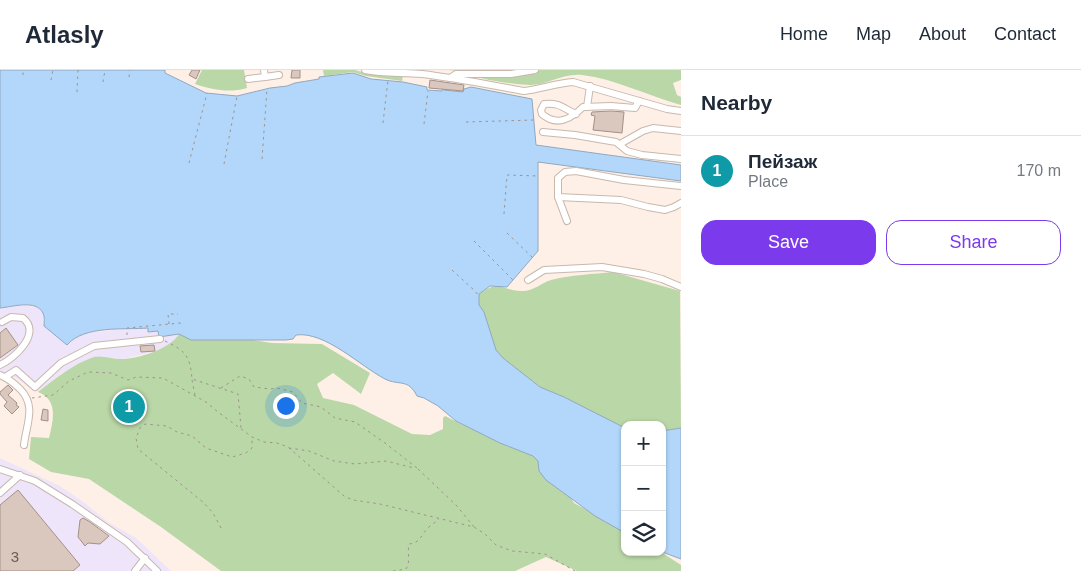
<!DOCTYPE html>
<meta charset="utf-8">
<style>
body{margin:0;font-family:Helvetica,sans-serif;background:#f2f2f3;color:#1f2937}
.controls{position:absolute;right:15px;bottom:15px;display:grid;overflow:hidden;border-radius:10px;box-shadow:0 1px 4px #0004}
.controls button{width:45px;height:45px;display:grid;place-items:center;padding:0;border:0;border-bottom:1px solid #e0e1e3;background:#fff;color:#1f2937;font:25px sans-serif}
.you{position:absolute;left:285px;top:335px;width:18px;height:18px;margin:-12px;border:4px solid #fff;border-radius:50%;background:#1a73e8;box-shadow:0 0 0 8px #1a73e833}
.badge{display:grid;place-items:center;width:32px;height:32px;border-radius:50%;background:#7c3aed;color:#fff;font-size:16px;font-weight:700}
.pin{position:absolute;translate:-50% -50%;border:2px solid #fff;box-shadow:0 1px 5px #0006}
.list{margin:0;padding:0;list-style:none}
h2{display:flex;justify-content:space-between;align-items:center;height:65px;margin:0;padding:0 20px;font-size:21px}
h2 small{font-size:16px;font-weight:400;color:#747a83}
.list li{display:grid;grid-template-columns:32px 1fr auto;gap:15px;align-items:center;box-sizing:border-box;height:70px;padding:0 20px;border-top:1px solid #e0e1e3}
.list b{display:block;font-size:19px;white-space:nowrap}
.list p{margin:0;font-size:16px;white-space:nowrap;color:#747a83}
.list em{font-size:16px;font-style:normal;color:#747a83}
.actions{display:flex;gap:10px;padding:15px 20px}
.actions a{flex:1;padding:11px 0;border:1px solid #7c3aed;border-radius:15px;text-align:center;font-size:18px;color:#7c3aed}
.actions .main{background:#7c3aed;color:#fff}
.icon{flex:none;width:28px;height:28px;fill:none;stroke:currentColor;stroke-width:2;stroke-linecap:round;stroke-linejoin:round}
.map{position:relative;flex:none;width:681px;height:501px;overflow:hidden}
header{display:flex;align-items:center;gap:30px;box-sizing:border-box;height:70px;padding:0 25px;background:#fff;border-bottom:1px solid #e0e1e3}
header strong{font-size:24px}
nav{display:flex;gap:28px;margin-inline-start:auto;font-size:18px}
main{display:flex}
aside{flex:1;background:#fff}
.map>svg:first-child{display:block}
.industrial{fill:#efe5fa}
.green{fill:#bad7a7}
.water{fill:#b2d7fa;stroke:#90a8bf}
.building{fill:#dac8be;stroke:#a39188}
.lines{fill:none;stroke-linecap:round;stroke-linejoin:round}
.minor-casing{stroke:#c8b8ad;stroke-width:8}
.path{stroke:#9d938c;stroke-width:1;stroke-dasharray:2.5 4;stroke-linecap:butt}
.minor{stroke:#fff;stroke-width:6}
.labels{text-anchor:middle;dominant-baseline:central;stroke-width:4;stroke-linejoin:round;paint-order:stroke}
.number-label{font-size:15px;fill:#665d56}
</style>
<header>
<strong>Atlasly</strong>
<nav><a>Home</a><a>Map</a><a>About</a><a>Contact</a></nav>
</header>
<main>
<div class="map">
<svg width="681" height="501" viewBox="0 0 681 501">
<rect width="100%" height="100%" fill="#fff0e7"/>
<!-- industrial -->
<g class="industrial">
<path d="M25 235 39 238 43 243V254L71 270 84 263 124 259 148 258 158 261 159 266 179 264 175 272 158 281 122 289 96 287 62 303 38 322 31 319 16 308 0 301V238Z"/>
<path d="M0 388 60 416 86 434 108 452 136 468 171 501H0Z"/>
</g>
<!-- green -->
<g class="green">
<path d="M202 0H244L247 18C229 23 213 20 195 14Z"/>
<path d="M323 0H355L368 4 403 6 402 11 366 6 353 2 324 6Z"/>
<path d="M448 0H681V10L673 13 677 25 681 27V35C648 26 616 9 582 5 563 3 548 15 530 15 514 14 496 12 481 8 476 6 472 2 467 2 461 1 454 1 448 0Z"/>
<path d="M613 202 680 221 681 358 662 361V355H625V358L564 327 540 317 503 288 496 281 484 242 479 235V224C502 208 500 221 522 221 534 221 541 213 551 210 569 205 595 204 613 202Z"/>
<path d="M179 264 246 269 272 273 322 274 370 303 361 324 333 303 317 314 323 328 354 335 412 364 430 365 443 359V348L445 346 509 377 538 376 574 433 625 461V482H661L681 495V501H577L546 487 515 501H221L161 457 89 409 51 402 29 389 31 367 49 368C53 351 59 330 38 322 55 309 73 294 94 287 102 285 112 289 121 289 138 289 170 279 179 264Z"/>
</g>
<!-- water -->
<g class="water">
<path d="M0 0H165V3L206 23 237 26 270 18 287 16 295 13 319 9V7L353 3 371 9 403 12 427 17V20L442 21 443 17 444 20 463 22 464 19 471 17 532 29 536 75 681 95V111L538 92V181L507 217 490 216 479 224V235L484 242 496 280 503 288 540 317 564 327 625 358V463L595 446 546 410 539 401 538 391 533 386 500 373 456 351 438 336 424 328 417 326C408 308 399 316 385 309 360 296 325 261 296 265L293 269 286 270H191L179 264 159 267 158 261 148 262V258C124 260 84 255 67 275L44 256C44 252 45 247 43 243 36 229 12 237 0 238Z"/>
<path d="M681 358V489L665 483 658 482H662V361Z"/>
</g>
<!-- building -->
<g class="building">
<path d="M192 0H200L196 9 189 5Z"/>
<path d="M292 0H300V8H291Z"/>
<path d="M430 10 464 15 463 21 429 18Z"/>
<path d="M611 41 624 42 622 63 593 60 595 46 591 45 592 42Z"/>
<path d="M6 258 18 275 0 288V263Z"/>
<path d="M154 275 155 281 141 282 140 276Z"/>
<path d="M8 315 13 320 8 325 17 333 16 335 19 337 12 344 4 336 7 332 0 324V322Z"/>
<path d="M43 339 48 340V351L41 350Z"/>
<path d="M18 420 80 495 73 501H0V435Z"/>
<path d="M83 448 90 452 109 466 100 474 88 473 85 476 78 467 80 450Z"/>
</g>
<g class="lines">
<!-- minor casing -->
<g class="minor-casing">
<g id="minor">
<path d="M365 0C384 4 403 2 422 4 456 8 490 15 524 21 541 19 557 13 573 12L667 39 681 41"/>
<path d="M265 7 279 5"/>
<path d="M450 8 456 4H511L535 0"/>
<path d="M248 9 265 7 264 0"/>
<path d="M587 37 590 16"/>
<path d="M576 44C564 39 560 32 544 34L541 40 542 44C557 57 571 49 583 37L611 36 635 38 639 31"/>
<path d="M543 62 575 65 616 72 627 81 642 85 681 89"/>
<path d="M620 74 643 61 653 58 681 61"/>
<path d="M558 127 621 130 648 137 665 140 674 137 681 133"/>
<path d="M567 151 558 127V108L565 102 576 101 624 110 681 116"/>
<path d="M528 210 544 200 602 197 644 204 662 209 681 217"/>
<path d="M0 295C15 288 42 263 23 248L11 247 2 252"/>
<path d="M0 305C7 308 14 313 20 319 37 336 26 355 24 375"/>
<path d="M5 307 16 300 35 317 61 293 94 276 160 269"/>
<path d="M0 399 35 411 72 434 127 472 157 501"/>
<path d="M0 423 20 405"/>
<path d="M135 501 145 488"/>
</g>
</g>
<!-- path -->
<g class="path">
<path d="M23 5V0"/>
<path d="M129 7 130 0"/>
<path d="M51 10 53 0"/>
<path d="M103 12 105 0"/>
<path d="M77 22 78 0"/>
<path d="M466 52 534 50"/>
<path d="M383 53 388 10"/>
<path d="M424 54 428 21"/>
<path d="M262 89 267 19"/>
<path d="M189 93 207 23"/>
<path d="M224 94 237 26"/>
<path d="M504 144 507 105 539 106"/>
<path d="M507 163 533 188"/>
<path d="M474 171 513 210"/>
<path d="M452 200 475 221 479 226"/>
<path d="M169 254 168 244H178"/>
<path d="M127 265V258L181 253"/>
<path d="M165 271C186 281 190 286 192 309L238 324 241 358"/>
<path d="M192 310 195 325"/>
<path d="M221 318 240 306 249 309 254 317 270 319 277 318 293 322 302 333 321 337 335 348 355 352 385 373 417 398"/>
<path d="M32 328 53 325 69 311 88 302 111 303 128 310 136 307 163 308 206 332 218 342 252 367 264 372 277 373 288 377 344 426 353 430 380 434 474 457 485 464 496 475 512 481 545 484 575 501"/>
<path d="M289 378 309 381 334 391 355 394 386 391 414 398"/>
<path d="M418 399 457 436 474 457"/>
<path d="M221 458 213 443 204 433 138 379 136 368 140 358 145 354 167 356 177 362 192 366 206 378 232 387 246 383 252 378V368"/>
<path d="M393 501 406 499C411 491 407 483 409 474 421 473 421 464 429 457 432 454 436 452 439 449"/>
</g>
<!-- minor -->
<use href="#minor" class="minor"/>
</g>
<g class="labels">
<!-- number labels -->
<g class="number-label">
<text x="15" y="486">3</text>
</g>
</g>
</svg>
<div class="controls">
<button>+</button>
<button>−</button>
<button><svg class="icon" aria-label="layers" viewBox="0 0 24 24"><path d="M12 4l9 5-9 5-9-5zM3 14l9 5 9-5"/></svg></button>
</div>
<div class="you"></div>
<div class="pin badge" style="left:129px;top:337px;background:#0f9aa8">1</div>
</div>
<aside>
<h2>Nearby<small></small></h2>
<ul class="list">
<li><span class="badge" style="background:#0f9aa8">1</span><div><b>Пейзаж</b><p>Place</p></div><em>170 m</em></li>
</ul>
<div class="actions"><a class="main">Save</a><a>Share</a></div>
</aside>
</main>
